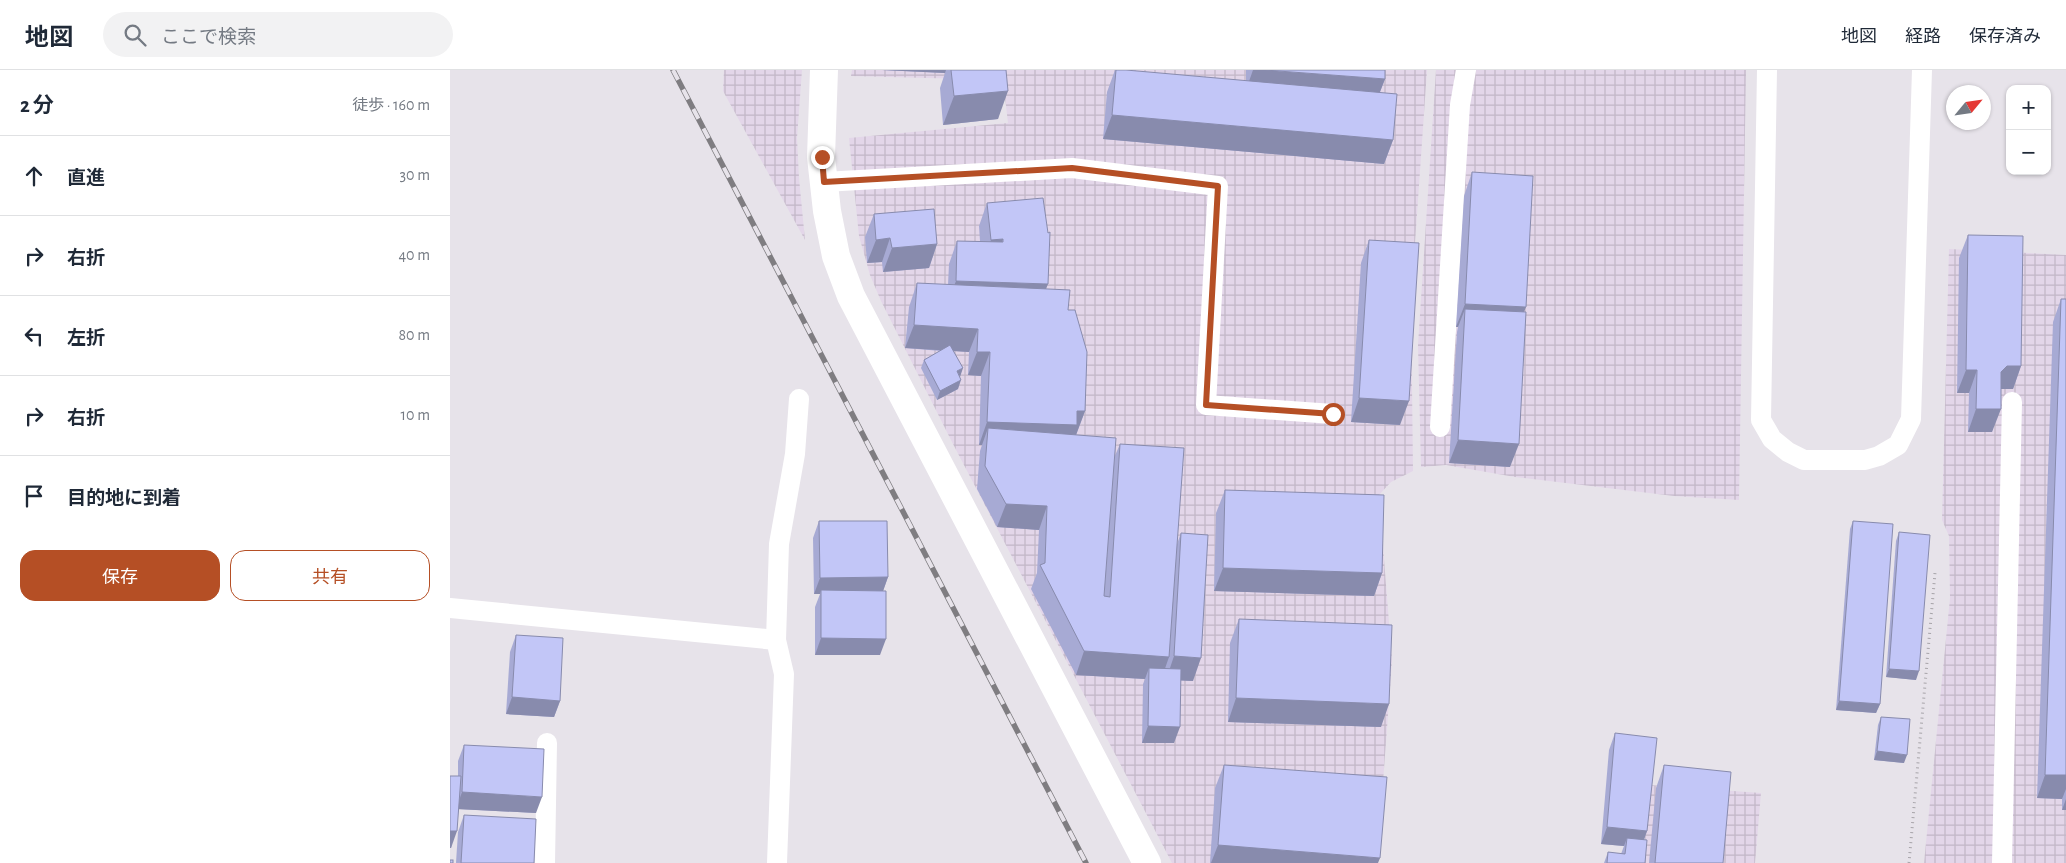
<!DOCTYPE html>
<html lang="ja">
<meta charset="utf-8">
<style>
body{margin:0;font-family:"Alegreya Sans","Noto Sans JP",sans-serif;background:#f2f2f3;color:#1f2937}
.controls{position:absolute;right:15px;top:15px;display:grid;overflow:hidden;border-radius:10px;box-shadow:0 1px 4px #0004}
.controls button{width:45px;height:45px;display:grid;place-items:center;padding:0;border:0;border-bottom:1px solid #e0e1e3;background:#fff;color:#1f2937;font:25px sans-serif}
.compass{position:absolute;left:1496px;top:15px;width:45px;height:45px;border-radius:50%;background:#fff;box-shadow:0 1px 4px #0004;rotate:61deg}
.stop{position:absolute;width:15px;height:15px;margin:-11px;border:4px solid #b54f25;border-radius:50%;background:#fff}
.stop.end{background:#b54f25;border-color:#fff;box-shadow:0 1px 5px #0008}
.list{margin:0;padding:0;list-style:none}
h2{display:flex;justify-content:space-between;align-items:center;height:65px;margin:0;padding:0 20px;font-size:21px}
h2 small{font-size:16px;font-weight:400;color:#747a83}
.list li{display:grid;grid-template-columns:32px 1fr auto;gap:15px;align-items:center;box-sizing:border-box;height:80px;padding:0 20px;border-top:1px solid #e0e1e3}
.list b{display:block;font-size:19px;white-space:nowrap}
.list em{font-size:16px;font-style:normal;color:#747a83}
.actions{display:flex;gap:10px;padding:15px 20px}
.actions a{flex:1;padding:11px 0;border:1px solid #b54f25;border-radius:15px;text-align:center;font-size:18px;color:#b54f25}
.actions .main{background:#b54f25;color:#fff}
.icon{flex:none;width:28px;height:28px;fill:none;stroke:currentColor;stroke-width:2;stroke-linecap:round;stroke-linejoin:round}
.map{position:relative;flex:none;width:1616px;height:793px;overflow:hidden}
header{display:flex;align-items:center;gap:30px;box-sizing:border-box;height:70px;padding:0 25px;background:#fff;border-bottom:1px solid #e0e1e3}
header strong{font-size:24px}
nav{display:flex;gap:28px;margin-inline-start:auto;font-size:18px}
.search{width:350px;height:45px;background:#f2f2f3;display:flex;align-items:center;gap:12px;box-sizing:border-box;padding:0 18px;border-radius:28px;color:#747a83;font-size:19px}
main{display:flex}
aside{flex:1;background:#fff}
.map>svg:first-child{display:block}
.industrial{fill:url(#industrial-grid)}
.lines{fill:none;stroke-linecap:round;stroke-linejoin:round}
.path{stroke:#a7a4a9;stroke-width:3;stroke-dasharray:1 4;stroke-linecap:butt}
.service{stroke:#fff;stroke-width:20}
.tertiary{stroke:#fff;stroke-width:28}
.rail-casing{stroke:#7f7d81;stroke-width:5.5}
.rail{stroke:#e7e3ea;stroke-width:4;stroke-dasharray:11;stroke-linecap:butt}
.wall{fill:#a7aad4}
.shaded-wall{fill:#888bad}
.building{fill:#c2c6f7;stroke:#888bad}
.route{stroke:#b54f25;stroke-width:6}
</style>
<header>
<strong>地図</strong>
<div class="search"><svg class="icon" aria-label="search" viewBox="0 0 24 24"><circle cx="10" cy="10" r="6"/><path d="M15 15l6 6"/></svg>ここで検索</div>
<nav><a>地図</a><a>経路</a><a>保存済み</a></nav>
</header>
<main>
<aside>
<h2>2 分<small>徒歩 · 160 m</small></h2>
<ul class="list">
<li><svg class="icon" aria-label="ahead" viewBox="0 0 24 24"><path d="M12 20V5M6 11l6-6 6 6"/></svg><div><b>直進</b></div><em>30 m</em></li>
<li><svg class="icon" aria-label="right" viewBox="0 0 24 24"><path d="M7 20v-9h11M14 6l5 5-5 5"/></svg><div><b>右折</b></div><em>40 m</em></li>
<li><svg class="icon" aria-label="left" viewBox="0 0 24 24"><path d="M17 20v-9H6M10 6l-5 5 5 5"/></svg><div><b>左折</b></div><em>80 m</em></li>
<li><svg class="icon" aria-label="right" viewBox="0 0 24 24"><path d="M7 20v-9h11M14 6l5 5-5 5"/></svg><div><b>右折</b></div><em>10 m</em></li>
<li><svg class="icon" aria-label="arrive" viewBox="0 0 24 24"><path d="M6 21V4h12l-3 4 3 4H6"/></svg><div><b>目的地に到着</b></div></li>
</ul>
<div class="actions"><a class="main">保存</a><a>共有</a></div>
</aside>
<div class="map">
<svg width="1616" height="793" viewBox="0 0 1616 793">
<defs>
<pattern id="industrial-grid" width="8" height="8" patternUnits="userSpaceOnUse" patternTransform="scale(1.25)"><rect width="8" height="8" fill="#e3d6e9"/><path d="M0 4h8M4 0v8" fill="none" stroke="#c2b7c7"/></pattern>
</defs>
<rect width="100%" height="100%" fill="#e7e3ea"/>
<!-- industrial -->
<g class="industrial">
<path d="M274 0H352L347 68 349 108 355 170 273 21Z"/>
<path d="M402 0H977L961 231 963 401 941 412 929 425 942 591 927 793H722L503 374 431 231 420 205 409 166 399 68 558 53 553 10 401 6Z"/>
<path d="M986 0H1296L1289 430 1224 426 1065 407 996 395 971 397 968 275Z"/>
<path d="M1499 179 1616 185V793H1474L1500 528 1499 466 1492 450Z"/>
<path d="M1199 715 1311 723 1305 793H1193Z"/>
</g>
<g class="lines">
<!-- path -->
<path class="path" d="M1459 793 1485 503"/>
<!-- service -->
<g class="service">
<path d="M1317 0 1311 350 1322 369 1338 382 1354 390H1415L1429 386 1448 375 1461 349 1472 0"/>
<path d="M374 112 622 98 768 116 756 335 883 344"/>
<path d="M990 357 1010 35 1016 0"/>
<path d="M0 538 326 570"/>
<path d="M95 793 97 673"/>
<path d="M327 793 334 604 326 570 329 474 345 384 349 329"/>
<path d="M1552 793 1562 332"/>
</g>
<!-- tertiary -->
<path class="tertiary" d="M374 0 371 87 377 141 386 186 401 226 697 793"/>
<!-- rail casing -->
<g class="rail-casing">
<path id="rail" d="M223 0 636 793"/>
</g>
<!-- rail -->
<use href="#rail" class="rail"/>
</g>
<!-- wall -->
<g class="wall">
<path d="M432 0H556L548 49 493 55 490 18 495 3Z"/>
<path d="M665 0 796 11V0H935V9L930 22 943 70 934 94 653 69 657 22Z"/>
<path d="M1022 102 1074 242 1060 397 999 393 1007 262 1008 257H1006L1014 126Z"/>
<path d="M537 133 596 219 618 240 635 341 626 365 664 388 670 374 727 474 731 463 743 611 730 610 724 673H692L693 614 695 609 626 605 581 519 587 503 589 460 547 457 527 419 530 381 532 375H529L531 306 518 305 519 282 504 281 509 307 508 319 487 330 471 298 474 290 491 281 455 278 459 237 467 213 498 215 499 194 507 171H530L529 156Z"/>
<path d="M424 144 487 174 479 198 433 202 432 192 417 193 415 167Z"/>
<path d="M1518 165 1571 296 1563 319H1551L1542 362H1518L1519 323H1507L1509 188Z"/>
<path d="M919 170 950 355 901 352 911 193Z"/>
<path d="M1611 229H1616V740H1612V729L1587 728 1603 252Z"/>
<path d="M775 420 932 503 924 526 764 521 766 443Z"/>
<path d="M369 451 438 507 433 521 430 585H365V537L370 524H364L363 468Z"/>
<path d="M1403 451 1430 634 1426 643 1386 640 1400 459Z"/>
<path d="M1449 462 1466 610 1436 607 1446 471Z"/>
<path d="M789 549 931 657 778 652 780 573Z"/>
<path d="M66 565 110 631 104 647 56 644 60 582Z"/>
<path d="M1431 647 1454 693 1424 690 1428 655Z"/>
<path d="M1165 663 1197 761 1194 770 1195 793H1154L1158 782 1171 784 1174 776 1151 774 1159 680Z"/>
<path d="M14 675 86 743 9 739 1 778H0V706H8V691Z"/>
<path d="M774 695 928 793H760L765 718Z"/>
<path d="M1214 695 1273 793H1199L1206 718Z"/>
<path d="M14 745 84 793H6L8 762Z"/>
</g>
<!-- shaded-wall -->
<g class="shaded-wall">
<path d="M432 0H496L495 3Z"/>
<path d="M803 0H815L935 9 926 32 795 23Z"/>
<path d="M558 21 548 49 493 55 504 26Z"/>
<path d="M662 45 943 70 934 94 653 69Z"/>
<path d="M440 168 432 192 417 193 426 170Z"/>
<path d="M553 169 544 193H532L541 170Z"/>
<path d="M487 174 479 198 433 202 442 178Z"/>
<path d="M506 211 598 214 589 237 497 234Z"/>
<path d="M1015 234 1076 237 1067 260 1015 239 1008 257H1006Z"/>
<path d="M464 255 528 259 519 282 455 278Z"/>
<path d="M527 282H540L531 306 518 305Z"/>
<path d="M1557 296H1571L1563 319H1549L1551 302Z"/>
<path d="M513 298 510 307 507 301Z"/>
<path d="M1516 300H1527L1519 323H1507Z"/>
<path d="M511 310 508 319 487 330 490 321Z"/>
<path d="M909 328 959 331 950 355 901 352Z"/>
<path d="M1526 339H1551L1542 362H1518Z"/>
<path d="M627 341H635L626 365 538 358 532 375H529L537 352Z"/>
<path d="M1008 370 1069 374 1060 397 999 393Z"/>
<path d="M556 434 597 436 589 460 547 457Z"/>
<path d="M773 498 932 503 924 526 764 521Z"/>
<path d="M438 507 432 524 371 520 370 524H364L370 508Z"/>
<path d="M371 568 436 569 430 585H365Z"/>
<path d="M634 581 719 587 711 610 699 598 695 609 626 605Z"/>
<path d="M724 586 751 588 743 611 716 610Z"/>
<path d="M1439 599 1469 601 1466 610 1436 607Z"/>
<path d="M62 627 110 631 104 647 56 644Z"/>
<path d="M786 628 939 634 931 657 778 652Z"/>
<path d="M1389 631 1430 634 1426 643 1386 640Z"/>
<path d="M698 656 730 657 724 673H692Z"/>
<path d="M1427 681 1457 685 1454 693 1424 690Z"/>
<path d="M1595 705H1616V719L1612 729 1587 728Z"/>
<path d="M12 722 92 727 86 743 6 739Z"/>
<path d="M1616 729V740H1612Z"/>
<path d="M1157 757 1197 761 1191 778 1177 768 1174 776 1151 774Z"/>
<path d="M0 761H7L1 778H0Z"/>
<path d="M768 775 930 788 928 793H761Z"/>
</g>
<!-- building -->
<g class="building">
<path d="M501 0H556L558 21 504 26Z"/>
<path d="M666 0H676L947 24 943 70 662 45Z"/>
<path d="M815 0H935V9Z"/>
<path d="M1022 102 1083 106 1076 237 1015 234Z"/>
<path d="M593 128 598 163 600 162 598 214 506 211 507 171 553 172V169L541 170 537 133Z"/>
<path d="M484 139 487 174 442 178 440 168 426 170 424 144Z"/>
<path d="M1518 165 1573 166 1571 296H1557L1551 302V339H1526L1527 300H1516Z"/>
<path d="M919 170 969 173 959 331 909 328Z"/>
<path d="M467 213 620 220 618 240H625L637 282 635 341H627V355L537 352 540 282H527L528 259 464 255Z"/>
<path d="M1611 229H1616V705H1595Z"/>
<path d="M1015 239 1076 242 1069 374 1008 370Z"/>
<path d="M500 275 513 298 507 301 511 310 490 321 474 290Z"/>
<path d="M538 358 666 368 654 526 660 527 670 374 734 378 719 587 634 581 590 495 595 493 597 436 556 434 535 396Z"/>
<path d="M775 420 934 425 932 503 773 498Z"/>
<path d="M369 451H437L438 507 370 508Z"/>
<path d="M1403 451 1443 454 1430 634 1389 631Z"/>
<path d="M1449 462 1480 465 1469 601 1439 599Z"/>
<path d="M731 463 758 465 751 588 724 586Z"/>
<path d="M371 520 436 521V569L371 568Z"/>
<path d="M789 549 942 555 939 634 786 628Z"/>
<path d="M66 565 113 568 110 631 62 627Z"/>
<path d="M699 598 731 599 730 657 698 656Z"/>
<path d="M1431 647 1460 649 1457 685 1427 681Z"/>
<path d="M1165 663 1207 668 1197 761 1157 757Z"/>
<path d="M14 675 94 679 92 727 12 722Z"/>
<path d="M774 695 937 707 930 788 768 775Z"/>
<path d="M1214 695 1281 702 1273 793H1205Z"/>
<path d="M0 706H11L7 761H0Z"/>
<path d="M14 745 86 749 84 793H11Z"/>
<path d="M1177 768 1197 770 1195 793H1157L1158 782 1175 784Z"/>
<rect x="0" y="790" width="3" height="3"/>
</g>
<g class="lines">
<!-- route -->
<path class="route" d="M372 87 374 112 622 98 768 116 756 335 883 344"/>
</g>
</svg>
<div class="controls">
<button>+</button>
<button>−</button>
</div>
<svg class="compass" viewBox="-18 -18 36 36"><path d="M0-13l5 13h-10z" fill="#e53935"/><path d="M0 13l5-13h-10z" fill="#747a83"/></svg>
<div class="stop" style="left:883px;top:344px"></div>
<div class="stop end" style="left:372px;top:87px"></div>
</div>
</main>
